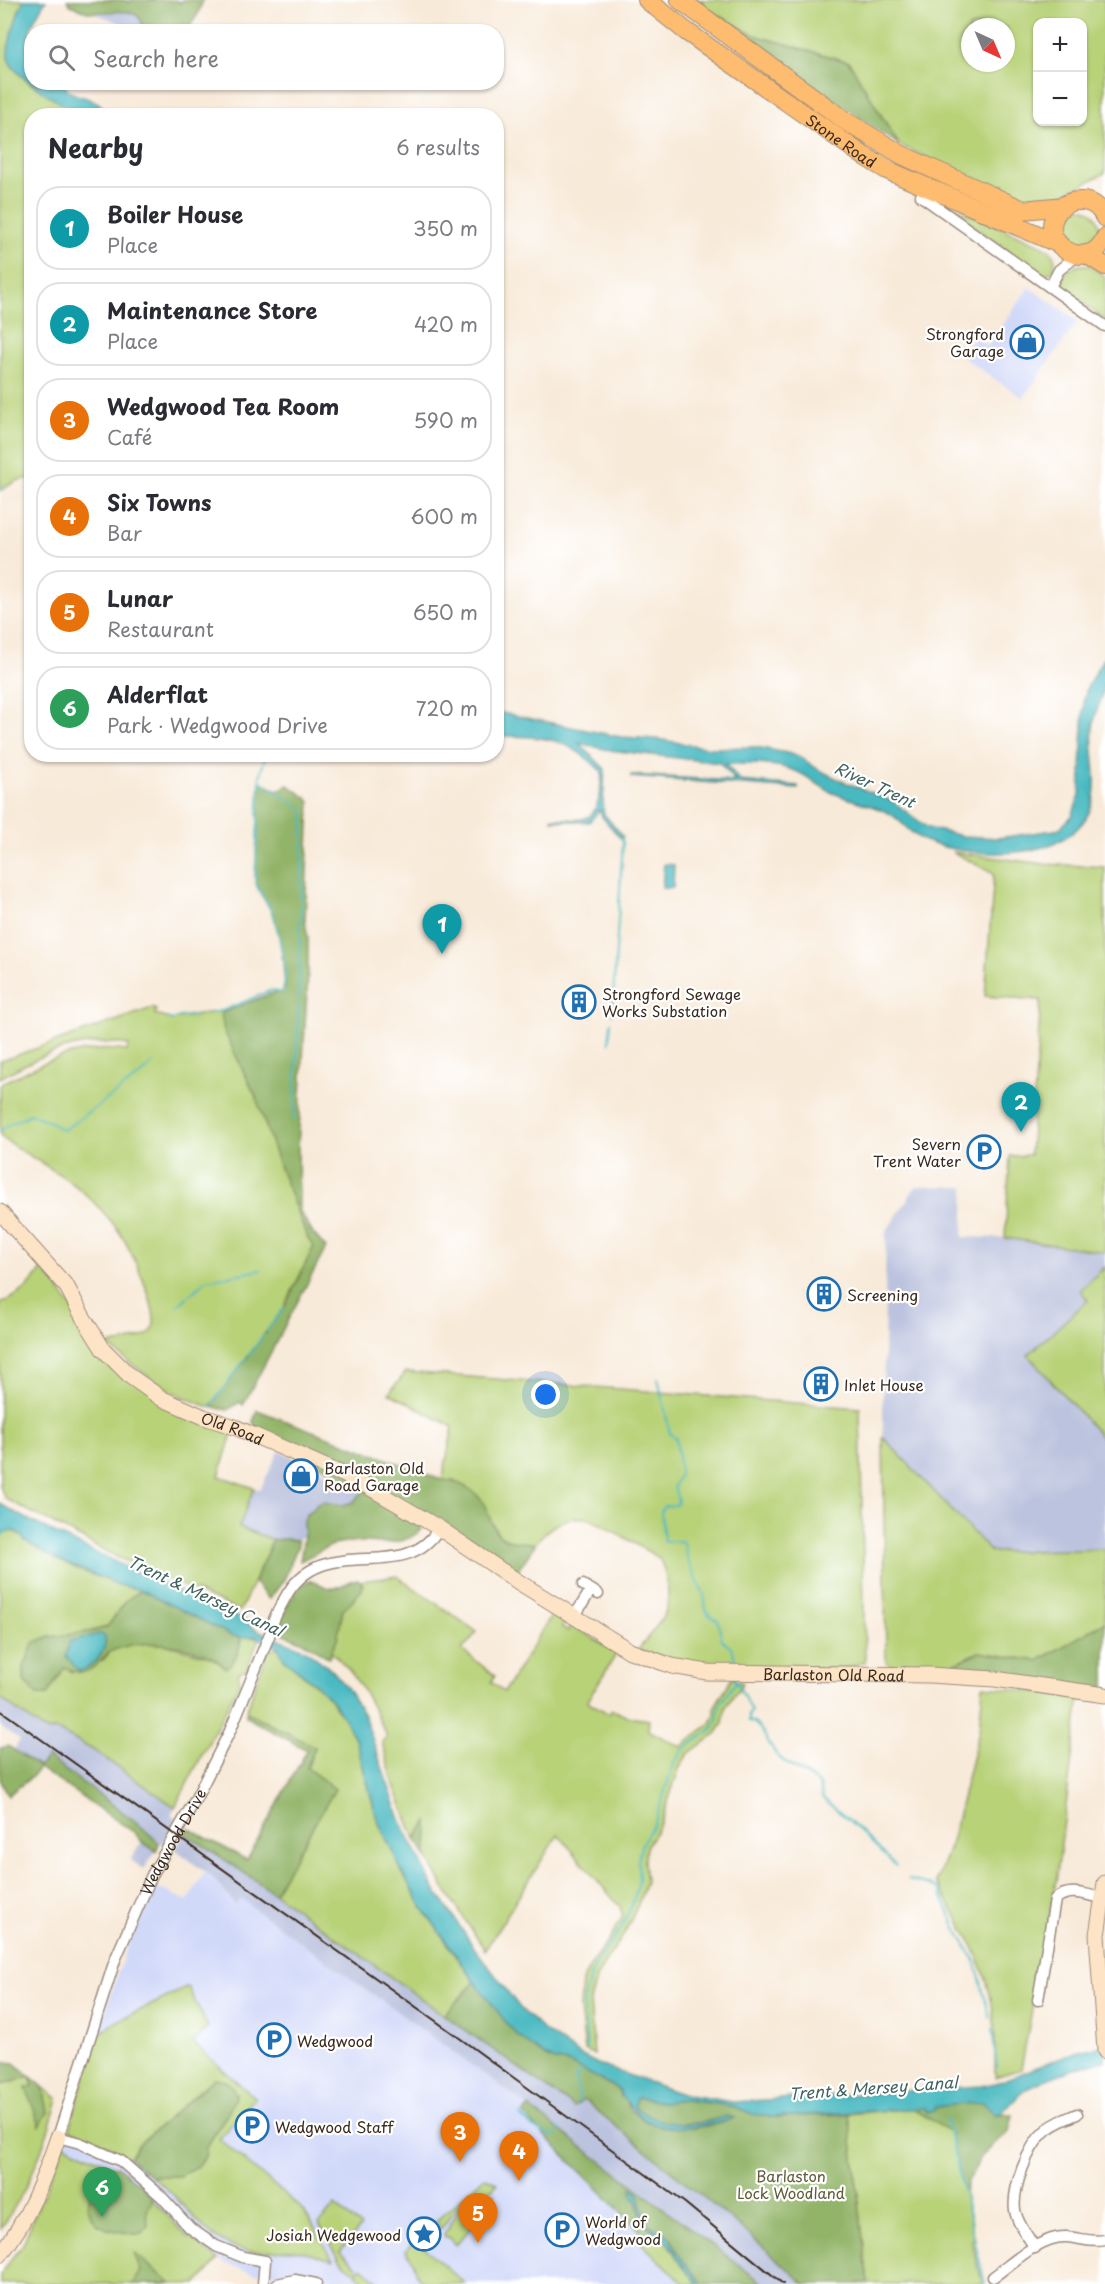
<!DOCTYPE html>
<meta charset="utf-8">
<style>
body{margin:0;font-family:"Playpen Sans",sans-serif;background:#f7f7f7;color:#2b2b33}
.controls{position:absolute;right:18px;top:18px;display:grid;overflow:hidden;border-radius:12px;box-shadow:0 2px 4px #0004}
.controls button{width:54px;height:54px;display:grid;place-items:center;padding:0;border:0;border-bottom:2px solid #e1e1e2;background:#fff;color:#2b2b33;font:30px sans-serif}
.compass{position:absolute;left:961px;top:18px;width:54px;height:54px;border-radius:50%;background:#fff;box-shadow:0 2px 4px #0004;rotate:136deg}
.you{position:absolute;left:546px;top:1395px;width:21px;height:21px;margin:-15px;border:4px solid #fff;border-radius:50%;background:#1a73e8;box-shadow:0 0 0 9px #1a73e833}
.badge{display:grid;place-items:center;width:39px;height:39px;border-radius:50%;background:#7c3aed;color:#fff;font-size:20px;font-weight:700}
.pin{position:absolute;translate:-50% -50px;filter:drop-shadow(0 2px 3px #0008)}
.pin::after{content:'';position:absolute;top:32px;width:21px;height:18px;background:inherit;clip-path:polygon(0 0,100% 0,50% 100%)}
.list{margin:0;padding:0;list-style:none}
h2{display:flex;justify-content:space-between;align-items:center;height:78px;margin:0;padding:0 24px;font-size:26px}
h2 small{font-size:20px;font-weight:400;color:#7c7c81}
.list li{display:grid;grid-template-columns:39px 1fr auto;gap:18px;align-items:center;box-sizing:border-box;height:84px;margin:0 12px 12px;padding:0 12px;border:2px solid #e1e1e2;border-radius:24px}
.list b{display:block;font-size:22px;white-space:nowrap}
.list p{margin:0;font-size:20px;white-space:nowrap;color:#7c7c81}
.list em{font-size:20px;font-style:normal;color:#7c7c81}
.icon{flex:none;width:33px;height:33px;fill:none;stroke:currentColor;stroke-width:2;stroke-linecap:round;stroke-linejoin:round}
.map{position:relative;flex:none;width:1105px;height:2284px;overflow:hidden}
.search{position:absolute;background:#fff;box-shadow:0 2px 4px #0004;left:24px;top:24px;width:480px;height:66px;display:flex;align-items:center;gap:15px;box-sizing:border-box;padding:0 21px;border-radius:24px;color:#7c7c81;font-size:22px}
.panel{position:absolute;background:#fff;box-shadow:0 2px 4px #0004;left:24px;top:108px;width:480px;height:654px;border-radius:24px}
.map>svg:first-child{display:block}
.built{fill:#d1d9f9}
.industrial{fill:#bbc3de}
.green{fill:#b8d278;stroke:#7a7e4b;stroke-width:1.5;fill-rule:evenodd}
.forest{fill:#92b468;stroke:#666f43;stroke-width:1.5}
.water{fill:#4ab9c1;stroke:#427270;stroke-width:1.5}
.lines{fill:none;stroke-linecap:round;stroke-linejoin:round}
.stream{stroke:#4ab9c1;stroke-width:2}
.street-casing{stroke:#9a8a7c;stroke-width:13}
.secondary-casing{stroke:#9a8a7c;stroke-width:17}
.highway-casing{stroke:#9a8a7c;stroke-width:20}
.street{stroke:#fff;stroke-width:10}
.secondary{stroke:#fee4c6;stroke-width:15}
.highway{stroke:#fdbc70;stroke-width:18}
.rail{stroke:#3b2a1e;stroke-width:2}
.labels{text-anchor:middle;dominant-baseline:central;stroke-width:4.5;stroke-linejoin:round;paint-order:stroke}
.street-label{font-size:15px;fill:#3b2a1e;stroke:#fff}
.poi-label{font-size:15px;fill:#3b2a1e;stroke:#fff;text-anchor:start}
.park-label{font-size:15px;fill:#605c39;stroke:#fff}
.water-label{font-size:16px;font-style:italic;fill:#41635f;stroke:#fff}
</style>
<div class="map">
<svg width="1105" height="2284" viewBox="0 0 1105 2284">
<rect width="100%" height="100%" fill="#fff"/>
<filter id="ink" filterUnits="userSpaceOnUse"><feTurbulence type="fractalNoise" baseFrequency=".0167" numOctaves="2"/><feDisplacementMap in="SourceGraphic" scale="12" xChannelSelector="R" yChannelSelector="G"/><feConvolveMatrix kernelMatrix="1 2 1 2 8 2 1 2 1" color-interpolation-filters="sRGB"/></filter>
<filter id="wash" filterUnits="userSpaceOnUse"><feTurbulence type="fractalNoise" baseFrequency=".008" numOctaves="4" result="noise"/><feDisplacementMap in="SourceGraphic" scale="24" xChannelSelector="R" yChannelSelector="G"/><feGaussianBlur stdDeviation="1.35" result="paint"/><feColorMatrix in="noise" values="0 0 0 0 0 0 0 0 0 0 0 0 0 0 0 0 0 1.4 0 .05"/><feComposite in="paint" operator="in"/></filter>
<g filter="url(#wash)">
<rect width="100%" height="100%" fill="#f8ead9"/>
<!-- built -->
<g class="built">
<path d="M1029 287 1078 321 1023 398 961 356 975 338 988 346Z"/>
<path d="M205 1872 214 1879 235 1905 241 1898 529 2107 700 2236 706 2284H338L322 2275 306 2270H283L273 2275 257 2274 222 2262 200 2247 117 2166 64 2144 97 2036 124 1955 154 1886 188 1901Z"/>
</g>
<!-- industrial -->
<g class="industrial">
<path d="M68 0H203L198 14 186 32 141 31 69 4Z"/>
<path d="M916 1186 965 1187 963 1237 1005 1238 1105 1252V1622L893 1666 886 1662 883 1410 886 1232Z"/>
<path d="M279 1451 365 1490 353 1502 343 1505 323 1502 304 1536 297 1540H273L239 1527 254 1488 260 1490Z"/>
<path d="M0 1699 40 1727 46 1731 57 1730 93 1750 175 1807 171 1815 177 1819 162 1844 46 1759 39 1768 14 1749 20 1740 0 1726Z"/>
<path d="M185 1833 274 1893 574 2107 583 2100 751 2236 805 2284H755L700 2236 529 2107 241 1899 235 1905 214 1879 175 1849Z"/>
<path d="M142 1842 156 1851 144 1869 130 1860Z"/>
</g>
<!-- green -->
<g class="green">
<path d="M0 0H24L19 10 8 57 12 66 25 79 83 115 32 116 31 478 16 481 0 491Z"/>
<path d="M703 0H1105V173L1060 196 1027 204 899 145 849 62 754 35 700 6ZM1038 22H1082V122H1038ZM970 27H1006V63H970Z"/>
<path d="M933 198 1045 247C1055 254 1057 260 1053 272L1043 275Z"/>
<circle cx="1080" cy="227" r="19"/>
<path d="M1081 265H1088L1105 276V320L1061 287C1060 274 1070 267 1081 265Z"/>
<path d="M952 852 1044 864 1105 867V1252L1005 1238 1010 1156 1030 1155 1041 1000 985 996 994 873Z"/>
<path d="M152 1008 156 1010 155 1015 174 1020C181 1015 211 1013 222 1011L242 1068 256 1097 280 1168 308 1239 315 1246 284 1308 210 1407C170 1395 140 1371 107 1345 120 1342 141 1341 151 1332 164 1318 129 1244 118 1230 108 1217 96 1204 84 1193 59 1170 27 1157 0 1136V1085L3 1083C43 1062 80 1044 127 1051L129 1045C82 1036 40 1055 0 1078V1061Z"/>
<path d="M1105 1267V1441L1028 1355 1088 1300 1080 1290Z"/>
<path d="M42 1269 56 1285 107 1358 232 1433 219 1476 254 1488 239 1527 273 1540 240 1611 119 1558 6 1499 0 1487V1304C19 1295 31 1287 42 1269Z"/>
<path d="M406 1372 860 1408 865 1662 843 1669H753L683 1663 638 1650C646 1639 662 1621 666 1610 671 1596 666 1570 659 1558 645 1550 598 1520 586 1518 564 1515 543 1530 533 1548L532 1543 514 1542 499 1535 491 1522 484 1505 454 1481H442L453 1427 389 1393Z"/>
<path d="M883 1437 991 1552 1105 1549V1622L1038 1661 979 1652 941 1670 893 1666 886 1662Z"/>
<path d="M10 1530 23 1536 24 1540C58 1563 101 1581 141 1590L127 1600 107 1627 72 1636 50 1637 24 1681 37 1695H47L63 1668H68L71 1672 103 1660 112 1650 134 1644 150 1643 164 1644 211 1657 226 1668 241 1643 240 1636 259 1638 247 1669 239 1672V1684L175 1807 93 1750 57 1730 46 1731 40 1727 0 1698V1531L5 1533Z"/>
<path d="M397 1576 477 1632 462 1650 495 1676 491 1682 504 1692 553 1613 565 1621 562 1627 568 1631 572 1625 617 1653 587 1701 609 1714 612 1710 628 1717 649 1720 648 1730 681 1747 711 1723 715 1715V1706L732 1678 743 1683 726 1706 723 1723 717 1733 688 1754 680 1766 661 1822 646 1848 644 1861 646 1882 637 1907 625 1933 604 1964 596 1979 590 2001 594 2055 585 2050 580 2008 582 1981 594 1960 610 1939 623 1916 620 1907 558 1834 485 1950 444 1888 427 1857V1823L415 1839 394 1785 382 1742 387 1736C371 1705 359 1675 331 1652L337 1639 343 1610 353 1601 363 1585 361 1581Z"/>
<path d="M278 1647 285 1660 327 1695 348 1724 356 1740 377 1819 404 1876 422 1907 475 1982 444 2015 274 1893 335 1789 307 1768 315 1747 246 1712 267 1652Z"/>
<path d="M983 1686 1080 1696 1057 1875 1021 2069 995 2077C995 2051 996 2018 990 1994 981 1954 957 1917 936 1882L951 1842 979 1731Z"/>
<path d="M188 1987 208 2027 193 2043 255 2098 219 2139 300 2207 310 2220 333 2260C320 2256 307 2251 293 2250 278 2249 263 2254 247 2251 210 2243 199 2221 175 2197 168 2189 159 2183 151 2176H180L197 2167 205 2157 206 2148 224 2119 236 2094 214 2078 139 2144 129 2158 96 2139 69 2129 97 2036 116 2022Z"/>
<path d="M30 2076 33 2086 26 2088 48 2112 43 2087 58 2099C44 2145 30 2190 0 2228V2085Z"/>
<path d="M952 2104 963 2169V2190L975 2239 972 2240 983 2284H868L849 2114Z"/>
<path d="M64 2144 126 2172 185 2234 218 2260 197 2284H0V2274L22 2246Z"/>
<path d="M484 2177 497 2183 493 2189 463 2199 441 2229 436 2221Z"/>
<path d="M494 2194 481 2211 483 2214 456 2245 450 2238H445L444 2235 462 2204Z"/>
<path d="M335 2205 361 2227 340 2251 357 2266 358 2269 355 2271 340 2260 319 2224Z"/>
<path d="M656 2233 667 2241 677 2258 698 2284H685L641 2243 645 2236Z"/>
<path d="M415 2239 465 2284H426L418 2277 413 2261 406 2250Z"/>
<path d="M362 2267 382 2284H368L356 2274Z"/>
</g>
<!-- forest -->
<g class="forest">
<path d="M67 0H124L129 2 131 0H176L180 3 182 0H203L198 14 186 32 143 31C144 1 105 15 88 12 82 11 75 7 69 4Z"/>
<path d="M694 0H703L701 6 754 35 849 62 899 145 700 6Z"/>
<path d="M260 781 277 791 288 785 307 798 310 802 305 921 308 938V973L298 1148 299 1210 312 1232 326 1248 243 1405 240 1402 228 1410 210 1407 284 1308 314 1246 308 1239 280 1168 256 1097 224 1031 221 1013 273 993H281L285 987C283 960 281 933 270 909 264 898 258 892 255 880Z"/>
<path d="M257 1410 442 1480C459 1481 477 1490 485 1506 490 1516 492 1529 500 1536 510 1543 521 1542 533 1543V1548L516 1573 257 1430 253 1422Z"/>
<path d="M365 1490 422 1529C398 1553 368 1537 339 1543 326 1546 312 1556 300 1561L304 1536 303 1524 306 1515 318 1504 323 1502 343 1505 353 1502Z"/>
<path d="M285 1539 297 1540 298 1545 284 1580 269 1599 254 1582 273 1540Z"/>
<path d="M357 1579 361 1581 362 1590 343 1610 337 1639 329 1658 306 1643 277 1631C281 1618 296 1577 313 1581 321 1583 326 1590 335 1588 343 1586 349 1581 357 1579Z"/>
<path d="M141 1590 231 1635 240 1636C241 1649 236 1660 226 1668 221 1664 216 1659 211 1657 185 1644 141 1638 114 1650 103 1654 98 1668 85 1672 75 1675 72 1668 64 1668L47 1695H37L24 1681V1667L34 1642 50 1637 94 1631 107 1627 127 1600Z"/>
<path d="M1105 1622V1689L941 1670 979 1652 1038 1661Z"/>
<path d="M246 1712 315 1747 307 1768 335 1789 274 1893 185 1833 188 1828 247 1860 307 1750 246 1717Z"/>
<path d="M8 1746 39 1767 47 1757 135 1821 159 1843 156 1851 142 1842 135 1833 39 1768 33 1776 8 1795 0 1779V1748Z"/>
<path d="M428 1822V1823L427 1857 415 1839Z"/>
<path d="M475 1982 518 2036 545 2056 556 2061 569 2063 620 2090 631 2110 647 2122 695 2128 722 2123 733 2118 728 2116C697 2126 659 2130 634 2106L638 2097 662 2102 687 2100 733 2106 753 2114 772 2117 849 2114 868 2284H805L751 2236 584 2100 574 2107 444 2015Z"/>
<path d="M0 2061 14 2063 43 2087 48 2112 40 2126 26 2088 33 2086 30 2076 0 2085Z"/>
<path d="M214 2078C226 2079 232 2084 236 2095L230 2109 206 2148 205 2157 197 2167 180 2176H151L129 2158 139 2144Z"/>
<path d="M983 2102 996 2115 1004 2113 1013 2115 1009 2131 982 2156 968 2181 964 2194 950 2132 914 2109Z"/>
<path d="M529 2107 764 2284H702L677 2253 672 2240 664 2233 648 2225 638 2193C636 2208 643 2226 656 2233L645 2236 523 2114Z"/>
<path d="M117 2166 137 2182 153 2199 147 2211 148 2227C138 2238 135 2234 122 2232 101 2228 95 2228 87 2205 93 2187 98 2172 117 2166Z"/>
<path d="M134 2253 172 2284H132L141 2271Z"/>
</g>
<!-- water -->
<g class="water">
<path d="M24 0H46C38 13 25 33 28 49 30 61 32 70 32 82L65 83 67 90C82 100 98 95 108 115 100 116 88 118 81 114 64 106 12 76 8 58 6 46 18 11 24 0Z"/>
<path d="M1105 656C1105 665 1105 675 1105 684 1102 699 1095 712 1093 728 1090 753 1100 780 1092 805 1073 864 971 859 925 841 911 836 902 820 889 813 872 805 851 800 833 793 822 788 813 780 802 774 779 762 751 764 726 764L740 781 798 786V789L631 777V775L736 781 720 763 609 750 579 743 605 769 603 803 604 814 623 837 621 839 602 817 600 810 589 822 552 820V818C561 818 573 821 582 819 601 816 601 786 602 772 566 736 545 737 497 736V712L621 737 657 739 709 748 756 747 787 753 800 757 819 770 842 781 892 801 928 828 962 836 998 838 1055 830 1061 827 1072 816 1080 795 1084 699 1088 685Z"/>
<path d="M664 864 674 865 673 888H662Z"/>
<path d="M0 1504C78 1548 161 1582 243 1619L255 1629 306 1650 333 1671 346 1686 364 1715 400 1819 434 1888 473 1946 520 2008 542 2029 578 2054 602 2066 682 2094 733 2102 982 2086C1024 2078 1061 2050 1105 2046V2061C1089 2063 1036 2081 1024 2091 1014 2098 1008 2111 996 2115L983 2102 935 2107V2110L927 2113 925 2108 772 2117 753 2114 733 2106 687 2100 662 2102 638 2097 634 2106C653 2124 686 2128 711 2121 719 2119 726 2115 734 2118 711 2127 671 2132 649 2122 636 2116 631 2104 621 2097L620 2090 569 2063 556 2061 545 2056 518 2036 508 2025 475 1982 422 1907 404 1876 377 1819 356 1740 337 1707 318 1686 285 1660 278 1647 255 1636 244 1638 231 1635 141 1590 119 1585 56 1559 24 1540 23 1536 14 1531 5 1533 0 1531Z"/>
<path d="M99 1634 105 1636C108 1651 93 1668 79 1671L66 1656 70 1641Z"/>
<path d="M632 2188 638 2193 648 2225 669 2236 677 2253 702 2284H698L677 2258 667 2241 645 2224 639 2204 633 2197Z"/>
</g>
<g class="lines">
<!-- stream -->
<g class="stream">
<path d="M0 491 5 488"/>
<path d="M265 754C265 764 259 771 260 781L304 810 300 932"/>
<path d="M299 1000 300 936"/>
<path d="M208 1013 222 1011 272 990 281 993C292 981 277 923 270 908 264 897 258 892 255 880L260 781"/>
<path d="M612 1014 623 842 621 838"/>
<path d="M168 1019 174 1020 179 1017 196 1016"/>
<path d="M609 1043 611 1022"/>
<path d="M294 1120 299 1006"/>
<path d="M0 1131 9 1124 31 1114 49 1121 62 1130 65 1129 141 1075 153 1063"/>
<path d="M190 1295 206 1280 261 1270"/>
<path d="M177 1307 188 1296"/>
<path d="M267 1331 284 1308"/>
<path d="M249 1355 264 1335"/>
<path d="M658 1378 670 1434 676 1438 680 1473 674 1486 678 1501 676 1505 664 1506 661 1512 664 1541H681L684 1543 688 1561 704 1595 706 1609 708 1614 718 1621 722 1640 733 1650 735 1663"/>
<path d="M210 1407 246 1358"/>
<path d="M0 1538 5 1533"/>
<path d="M736 1681 752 1711 749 1714V1721C763 1724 767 1744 776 1754 788 1768 806 1773 820 1785L822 1798 850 1821 896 1866"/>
<path d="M909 1880 930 1885 939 1890 956 1928 976 1963 990 2018"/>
<path d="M992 2029 997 2068"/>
<path d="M587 2049 584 2000 590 1977 598 1961 620 1930 632 1905 639 1881 638 1861 641 1846 656 1819 674 1763 683 1750 712 1729 717 1721 720 1704 735 1683V1677"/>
<path d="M577 2103 580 2097 575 2080 579 2072"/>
<path d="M520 2116C531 2126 540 2133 555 2136L560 2129"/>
<path d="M946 2118 985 2284"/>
</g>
</g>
</g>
<g filter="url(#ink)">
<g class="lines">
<!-- street casing -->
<g class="street-casing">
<g id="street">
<path d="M921 196 1105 326"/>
<path d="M1050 287 1059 270 1078 255"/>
<path d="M583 1585 598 1594"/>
<path d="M574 1617 591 1590"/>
<path d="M1038 2000 1055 1900C1068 1887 1086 1895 1102 1898"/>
<path d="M1035 2248C1028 2236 1017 2224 1015 2210 1012 2188 1028 2147 1044 2132 1053 2123 1066 2119 1077 2114"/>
<path d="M993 2277C1013 2263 1041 2235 1067 2237 1081 2238 1091 2243 1105 2240"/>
<path id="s1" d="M263 2284 265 2261 243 2257 216 2246 190 2228 161 2196 121 2161 80 2143 58 2137 115 1960 152 1875 194 1802 230 1731 271 1631C272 1619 280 1608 285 1598 322 1528 404 1588 439 1528"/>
<path d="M277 2284 295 2280 316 2284"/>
</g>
</g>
<!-- secondary casing -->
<g class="secondary-casing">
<g id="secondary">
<path id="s2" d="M0 1212 67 1287 83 1317 103 1349 131 1377 161 1398 204 1417 235 1427 360 1482 439 1528 517 1581 630 1651 672 1666 707 1672 929 1675 995 1679 1105 1695"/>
<path d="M1105 1883 1097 1935 1105 2051"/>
<path d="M0 2255C28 2220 44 2179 58 2137"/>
</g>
</g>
<!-- highway casing -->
<g class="highway-casing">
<g id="highway">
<path id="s3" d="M647 0 687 32 864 156 887 170 1057 243"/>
<path d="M680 0 847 122 902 155 1023 210 1064 206"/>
<path d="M1105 218C1100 207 1091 200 1079 201 1071 201 1064 204 1059 210 1033 240 1087 277 1105 238"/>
<path d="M1086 254 1105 266"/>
</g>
</g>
<!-- street -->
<use href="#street" class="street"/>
<!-- secondary -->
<use href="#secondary" class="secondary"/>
<!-- highway -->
<use href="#highway" class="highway"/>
<!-- rail -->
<path class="rail" d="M0 1710 454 2034 685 2203 783 2284"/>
</g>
</g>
<!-- icons -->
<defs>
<g id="shop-ring" transform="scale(1.725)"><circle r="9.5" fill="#fff" stroke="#1f6fb2" stroke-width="1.5"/><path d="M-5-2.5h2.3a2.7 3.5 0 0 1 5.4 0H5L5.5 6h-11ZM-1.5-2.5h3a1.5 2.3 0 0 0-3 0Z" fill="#1f6fb2"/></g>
<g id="building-ring" transform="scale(1.725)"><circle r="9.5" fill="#fff" stroke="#1f6fb2" stroke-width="1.5"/><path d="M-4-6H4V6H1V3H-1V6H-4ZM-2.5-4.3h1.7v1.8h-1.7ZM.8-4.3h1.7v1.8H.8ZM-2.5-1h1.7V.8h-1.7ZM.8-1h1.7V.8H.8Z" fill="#1f6fb2"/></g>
<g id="parking-ring" transform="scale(1.725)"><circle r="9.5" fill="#fff" stroke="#1f6fb2" stroke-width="1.5"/><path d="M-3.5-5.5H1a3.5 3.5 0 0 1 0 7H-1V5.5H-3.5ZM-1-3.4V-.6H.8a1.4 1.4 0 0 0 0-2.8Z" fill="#1f6fb2"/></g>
<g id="sight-ring" transform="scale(1.725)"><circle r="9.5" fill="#fff" stroke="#1f6fb2" stroke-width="1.5"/><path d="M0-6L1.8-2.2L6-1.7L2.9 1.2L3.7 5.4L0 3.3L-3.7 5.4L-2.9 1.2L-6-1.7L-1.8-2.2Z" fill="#1f6fb2"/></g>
</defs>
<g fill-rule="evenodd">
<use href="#shop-ring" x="1027" y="342"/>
<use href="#building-ring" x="579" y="1002"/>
<use href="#parking-ring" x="984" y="1152"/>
<use href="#building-ring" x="824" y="1294"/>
<use href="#building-ring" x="821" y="1384"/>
<use href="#shop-ring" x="301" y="1476"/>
<use href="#parking-ring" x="274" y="2040"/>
<use href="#parking-ring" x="252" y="2126"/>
<use href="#parking-ring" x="562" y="2230"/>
<use href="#sight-ring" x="424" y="2234"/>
</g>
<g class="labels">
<!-- street labels -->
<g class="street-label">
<text stroke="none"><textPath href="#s3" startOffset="240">Stone Road</textPath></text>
<text stroke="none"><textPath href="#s2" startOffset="326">Old Road</textPath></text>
<text stroke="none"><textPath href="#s2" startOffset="990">Barlaston Old Road</textPath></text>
<text stroke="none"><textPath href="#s1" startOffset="588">Wedgwood Drive</textPath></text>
</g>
<!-- poi labels -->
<g class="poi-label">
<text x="1004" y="333" text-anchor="end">Strongford<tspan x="1004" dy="17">Garage</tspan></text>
<text x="602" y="993">Strongford Sewage<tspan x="602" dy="17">Works Substation</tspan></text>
<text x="961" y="1143" text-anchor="end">Severn<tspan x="961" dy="17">Trent Water</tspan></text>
<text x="847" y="1294">Screening</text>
<text x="844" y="1384">Inlet House</text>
<text x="324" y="1467">Barlaston Old<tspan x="324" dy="17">Road Garage</tspan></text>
<text x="297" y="2040">Wedgwood</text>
<text x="275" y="2126">Wedgwood Staff</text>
<text x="585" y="2221">World of<tspan x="585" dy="17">Wedgwood</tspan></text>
<text x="401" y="2234" text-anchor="end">Josiah Wedgewood</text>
</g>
<!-- park labels -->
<g class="park-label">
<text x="791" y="2175">Barlaston<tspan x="791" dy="17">Lock Woodland</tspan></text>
</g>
<!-- water labels -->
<g class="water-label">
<text transform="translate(875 784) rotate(25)">River Trent</text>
<text transform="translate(206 1595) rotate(25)">Trent &amp; Mersey Canal</text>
<text transform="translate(873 2087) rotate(-4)">Trent &amp; Mersey Canal</text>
</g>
</g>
</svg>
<div class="controls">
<button>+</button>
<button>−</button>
</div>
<svg class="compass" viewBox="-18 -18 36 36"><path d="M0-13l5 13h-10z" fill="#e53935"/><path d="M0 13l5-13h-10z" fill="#7c7c81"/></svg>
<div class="you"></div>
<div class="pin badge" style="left:442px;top:954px;background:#0f9aa8">1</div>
<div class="pin badge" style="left:1021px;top:1132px;background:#0f9aa8">2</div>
<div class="pin badge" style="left:460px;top:2162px;background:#e8710a">3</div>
<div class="pin badge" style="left:519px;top:2181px;background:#e8710a">4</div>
<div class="pin badge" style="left:478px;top:2243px;background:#e8710a">5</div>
<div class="pin badge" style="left:102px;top:2217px;background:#2e9e5b">6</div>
<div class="search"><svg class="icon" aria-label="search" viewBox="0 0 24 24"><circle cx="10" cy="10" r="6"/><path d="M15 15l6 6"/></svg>Search here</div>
<section class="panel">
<h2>Nearby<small>6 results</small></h2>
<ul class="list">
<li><span class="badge" style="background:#0f9aa8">1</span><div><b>Boiler House</b><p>Place</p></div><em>350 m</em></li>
<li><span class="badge" style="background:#0f9aa8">2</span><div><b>Maintenance Store</b><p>Place</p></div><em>420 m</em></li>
<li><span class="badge" style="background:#e8710a">3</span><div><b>Wedgwood Tea Room</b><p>Café</p></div><em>590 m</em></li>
<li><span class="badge" style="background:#e8710a">4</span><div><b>Six Towns</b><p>Bar</p></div><em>600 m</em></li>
<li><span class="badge" style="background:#e8710a">5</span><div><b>Lunar</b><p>Restaurant</p></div><em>650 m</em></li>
<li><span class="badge" style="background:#2e9e5b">6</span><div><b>Alderflat</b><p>Park · Wedgwood Drive</p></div><em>720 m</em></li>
</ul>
</section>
</div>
